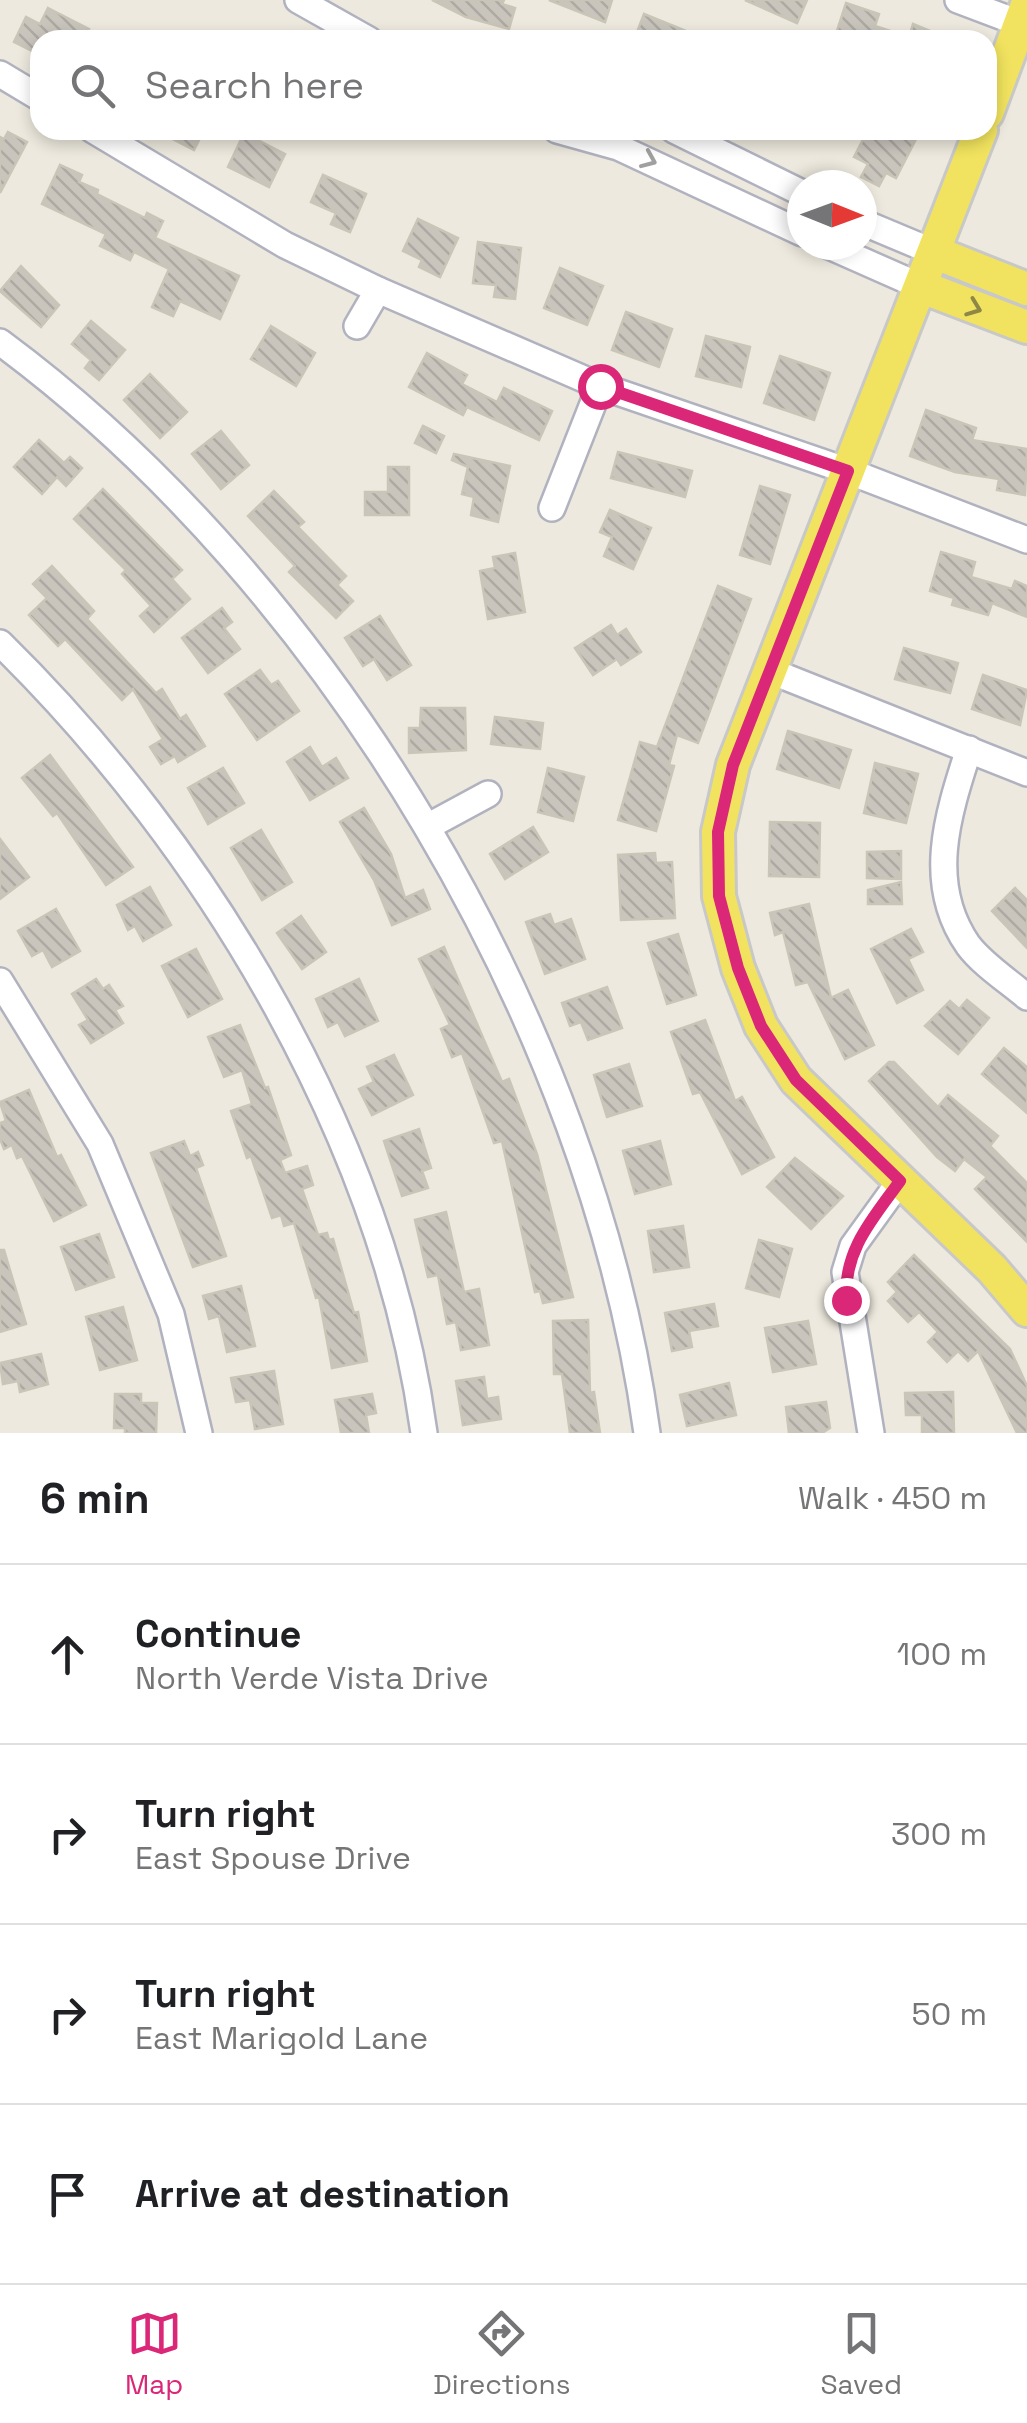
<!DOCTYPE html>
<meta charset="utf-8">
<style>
body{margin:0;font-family:"Space Grotesk",sans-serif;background:#f6f6f6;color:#202124}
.compass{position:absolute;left:787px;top:170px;width:90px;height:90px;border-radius:50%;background:#fff;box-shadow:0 5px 15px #0003;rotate:91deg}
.stop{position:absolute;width:30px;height:30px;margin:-22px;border:8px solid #db2777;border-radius:50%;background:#fff}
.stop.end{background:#db2777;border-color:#fff;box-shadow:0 2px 10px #0008}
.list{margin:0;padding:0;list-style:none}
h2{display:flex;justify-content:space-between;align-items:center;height:130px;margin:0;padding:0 40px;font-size:42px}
h2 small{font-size:32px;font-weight:400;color:#757577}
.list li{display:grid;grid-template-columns:65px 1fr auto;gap:30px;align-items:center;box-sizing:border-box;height:180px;padding:0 40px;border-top:2px solid #e0e0e0}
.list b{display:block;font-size:38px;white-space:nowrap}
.list p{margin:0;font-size:32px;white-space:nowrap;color:#757577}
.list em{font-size:32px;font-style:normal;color:#757577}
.icon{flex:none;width:55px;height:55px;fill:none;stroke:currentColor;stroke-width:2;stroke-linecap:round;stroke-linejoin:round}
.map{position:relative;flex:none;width:1027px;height:1433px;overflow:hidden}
.search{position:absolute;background:#fff;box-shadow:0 5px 15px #0003;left:30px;right:30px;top:30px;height:110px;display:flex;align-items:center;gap:25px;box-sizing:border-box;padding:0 35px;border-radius:30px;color:#757577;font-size:38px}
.sheet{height:850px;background:#fff}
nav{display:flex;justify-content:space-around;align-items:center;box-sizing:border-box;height:140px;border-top:2px solid #e0e0e0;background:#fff;font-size:28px;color:#757577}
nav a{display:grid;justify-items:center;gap:5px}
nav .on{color:#db2777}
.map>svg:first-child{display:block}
.building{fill:url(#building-back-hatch);stroke:#c9c5b7;stroke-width:2.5}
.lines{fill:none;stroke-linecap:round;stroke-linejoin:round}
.minor-casing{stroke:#b1b2bf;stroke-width:30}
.major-casing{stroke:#c8c8c8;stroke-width:38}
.minor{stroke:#fff;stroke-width:25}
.major{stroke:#f1e35f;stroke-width:32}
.oneway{stroke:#a0a0a0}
.oneway2{stroke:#8e8745}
.route{stroke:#db2777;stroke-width:12}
</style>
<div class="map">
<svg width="1027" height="1433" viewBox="0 0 1027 1433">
<defs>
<pattern id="building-back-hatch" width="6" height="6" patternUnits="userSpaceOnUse" patternTransform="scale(2.5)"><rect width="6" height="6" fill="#c9c5bd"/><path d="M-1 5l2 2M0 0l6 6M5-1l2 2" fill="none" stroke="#ada9a3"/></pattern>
</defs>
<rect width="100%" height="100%" fill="#ede9de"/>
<!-- building -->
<g class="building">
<path d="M432 0H504L502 4 515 8 509 29 466 17Z"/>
<path d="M549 0H612L605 22Z"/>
<path d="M745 0H807L797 23Z"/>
<path d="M846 3 879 14 875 26 909 37 913 24 952 40H834Z"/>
<path d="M48 8 89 29 83 40H40V55L14 42 26 17 40 24Z"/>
<path d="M644 14 706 39V40H634Z"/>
<path d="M155 130H204L194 150Z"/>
<path d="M868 130H903L917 137 896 178 886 173 879 186 861 177 868 164 854 157Z"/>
<path d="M8 132 27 142 0 193V137L4 139Z"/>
<path d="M244 133 285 154 269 187 228 167Z"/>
<path d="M60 165 82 175 79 182 98 190 97 194 145 218 147 213 163 221 155 238 239 276 220 319 180 301 173 316 152 307 169 269 134 252 130 260 100 246 106 234 42 204Z"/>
<path d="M323 175 366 194 350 232 331 224 336 213 311 202Z"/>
<path d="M418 219 458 238 440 277 419 267 422 260 403 251Z"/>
<path d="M478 242 521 248 515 299 494 297 496 285 473 283Z"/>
<path d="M21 266 59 305 41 327 0 291Z"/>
<path d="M560 268 603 286 587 325 544 308Z"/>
<path d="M626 312 672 329 659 367 612 350Z"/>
<path d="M91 321 125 350 99 380 85 368 91 360 72 344Z"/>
<path d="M271 326 315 353 296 386 251 359Z"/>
<path d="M706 336 750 347 741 387 696 376Z"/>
<path d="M427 353 467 375 462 384 497 402 504 388 552 411 539 440 467 407 463 415 409 387Z"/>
<path d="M780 356 830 373 814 420 764 403Z"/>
<path d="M150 374 187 412 160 438 124 400Z"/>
<path d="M926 410 976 428 972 440 1027 449 1025 495 997 490 999 479 955 472 910 456Z"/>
<path d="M423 426 444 436 436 453 415 443Z"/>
<path d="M221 431 249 465 221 489 192 454Z"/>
<path d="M39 440 64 463 70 457 82 468 66 486 57 477 42 494 14 467Z"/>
<path d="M618 452 692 471 685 497 611 478Z"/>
<path d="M454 454 510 466 498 522 471 515 474 497 462 494 468 467 452 460Z"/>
<path d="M388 467H409V515H365V492H388Z"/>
<path d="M760 486 790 495 770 564 740 555Z"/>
<path d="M103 489 182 570 172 579 190 599 154 632 140 616 151 606 122 574 126 570 74 519Z"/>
<path d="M274 491 304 522 298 527 346 576 337 585 353 601 336 618 289 572 295 566 248 516Z"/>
<path d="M610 510 651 528 633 569 604 556 612 537 600 532Z"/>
<path d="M941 552 975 562 971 577 1012 589 1015 581 1027 586V617L992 603 988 615 952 605 954 598 930 591Z"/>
<path d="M515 553 525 612 488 619 480 571 495 568 493 557Z"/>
<path d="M52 566 94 611 87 619 156 693 162 689 180 719 186 715 205 746 178 762 175 756 161 764 150 747 163 739 133 689 122 700 65 639 58 646 29 615 47 598 33 584Z"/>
<path d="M718 586 751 599 698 743 677 735 669 765 674 766 656 831 618 820 640 742 657 747Z"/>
<path d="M222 608 232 622 224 628 240 649 208 673 182 638Z"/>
<path d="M380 616 411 665 387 680 374 659 363 666 345 638Z"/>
<path d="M611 625 617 635 626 629 641 652 621 665 617 659 593 675 575 648Z"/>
<path d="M904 648 958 663 950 693 895 679Z"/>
<path d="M260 670 271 685 278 681 299 711 257 740 225 694Z"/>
<path d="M983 675 1027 690 1020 725 972 709Z"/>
<path d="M421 708H465L466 750 409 753V728H420Z"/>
<path d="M495 717 543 723 540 749 491 744Z"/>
<path d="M788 731 851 750 839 788 777 769Z"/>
<path d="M310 747 322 767 336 758 348 778 310 800 287 762Z"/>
<path d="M50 755 133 867 106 885 57 813 53 816 22 778Z"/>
<path d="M875 763 918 774 906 823 864 813Z"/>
<path d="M223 768 244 803 208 824 188 788Z"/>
<path d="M548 768 584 777 573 821 538 812Z"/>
<path d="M364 808 391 854 405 898 423 890 430 909 392 925 374 880 340 822Z"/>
<path d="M770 822 820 823 819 877 769 876Z"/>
<path d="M533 827 548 852 505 879 490 854Z"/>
<path d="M261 830 292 882 262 900 231 848Z"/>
<path d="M0 839 29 877 0 899Z"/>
<path d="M901 851V879L867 878V852Z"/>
<path d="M655 853 656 863 672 862 675 918 621 920 618 855Z"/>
<path d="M901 882 902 904H868V890Z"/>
<path d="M150 887 171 925 143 941 135 926 128 930 117 905Z"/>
<path d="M1015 888 1027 900V948L992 911Z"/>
<path d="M809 904 831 998 848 990 874 1045 845 1059 808 982 796 985 783 932 775 935 770 913Z"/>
<path d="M56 909 80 951 52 967 43 950 32 956 18 931Z"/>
<path d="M550 914 554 925 571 919 585 959 545 974 526 922Z"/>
<path d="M301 916 326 952 302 969 277 933Z"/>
<path d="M911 929 923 952 908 959 923 990 897 1003 871 949Z"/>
<path d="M678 934 696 995 667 1004 648 943Z"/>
<path d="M444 947 502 1082 509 1079 537 1154 573 1297 543 1303 540 1291 535 1292 502 1141 494 1143 462 1053 452 1057 441 1029 450 1025 419 959Z"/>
<path d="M196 949 222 999 188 1017 162 966Z"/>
<path d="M96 979 103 989 109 985 123 1006 115 1010 123 1023 91 1043 79 1025 88 1020 72 994Z"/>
<path d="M359 979 378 1021 345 1036 338 1022 328 1027 316 999Z"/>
<path d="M607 987 622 1028 588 1040 581 1022 570 1026 562 1003Z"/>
<path d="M967 1000 989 1018 958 1054 925 1026 950 1001 959 1009Z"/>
<path d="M705 1020 735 1101 742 1097 774 1157 742 1174 700 1092 693 1094 671 1032Z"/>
<path d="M240 1025 265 1088 268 1087 291 1155 280 1160 285 1173 307 1166 313 1185 302 1189 318 1235 327 1233 329 1240 333 1239 354 1313 358 1312 367 1361 332 1368 319 1297 316 1298 294 1223 284 1226 281 1215 272 1218 251 1156 247 1158 231 1111 252 1104 242 1070 224 1077 208 1037Z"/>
<path d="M1004 1048 1027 1067V1113L982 1074Z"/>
<path d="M394 1055 413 1095 372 1115 359 1089 374 1082 367 1067Z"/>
<path d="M889 1062H894L938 1107 948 1095 998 1136 990 1146 1027 1183V1242L975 1189 987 1177 964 1159 955 1171 937 1157 869 1081Z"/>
<path d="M629 1064 642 1106 607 1117 594 1075Z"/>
<path d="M29 1090 57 1157 61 1155 86 1205 54 1221 22 1156 17 1158 12 1145 4 1149 0 1139V1123L6 1121 0 1102Z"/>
<path d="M419 1129 431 1168 422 1171 428 1188 402 1196 384 1141Z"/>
<path d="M184 1141 190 1156 198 1152 203 1165 196 1168 226 1256 193 1267 151 1153Z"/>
<path d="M660 1141 671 1184 635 1194 623 1151Z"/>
<path d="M795 1158 843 1196 811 1229 767 1187Z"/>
<path d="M446 1212 464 1292 479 1289 489 1345 461 1350 456 1322 447 1324 438 1275 428 1277 415 1220Z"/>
<path d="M683 1226 689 1267 654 1272 648 1231Z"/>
<path d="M99 1234 114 1277 76 1290 61 1247Z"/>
<path d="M759 1240 792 1249 779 1297 746 1288Z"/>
<path d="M0 1250H4L26 1324 0 1332Z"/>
<path d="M914 1255 1010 1349 1027 1386V1433H1017L978 1351 968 1361 958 1351 947 1362 928 1342 938 1332 919 1312 908 1322 888 1301 897 1292 888 1282Z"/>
<path d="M241 1286 255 1346 227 1352 219 1316 209 1319 203 1296Z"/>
<path d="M714 1304 718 1326 689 1331 692 1347 672 1351 665 1313Z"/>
<path d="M123 1307 137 1360 100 1370 86 1317Z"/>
<path d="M588 1320 590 1393 594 1392 600 1433H570L562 1374H554L553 1321Z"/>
<path d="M808 1321 816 1364 773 1372 765 1328Z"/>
<path d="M41 1354 48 1384 20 1392 18 1381 3 1384 0 1363Z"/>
<path d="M274 1371 283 1424 255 1429 250 1400 236 1402 231 1378Z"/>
<path d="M484 1377 487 1399 498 1397 501 1419 463 1425 456 1381Z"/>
<path d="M729 1383 736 1415 687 1426 680 1395Z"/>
<path d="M953 1392 954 1433H922V1415H906L905 1393Z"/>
<path d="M115 1394H141V1403H157L156 1433H125V1428H114Z"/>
<path d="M372 1394 376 1413 366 1415 369 1433H341L335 1400Z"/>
<path d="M826 1402 830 1428 822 1433H789L786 1407Z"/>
</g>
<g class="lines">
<!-- minor casing -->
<g class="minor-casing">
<g id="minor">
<path d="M298 0 369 40"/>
<path d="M958 0 1027 26"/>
<path d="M0 74 40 98"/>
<path d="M93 130 285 245 378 290 600 386 848 471 1027 540"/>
<path d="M557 130 618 147 802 233"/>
<path d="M674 130 802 193"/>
<path d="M862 222 936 253"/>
<path d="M827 245 922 287"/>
<path d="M357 326 378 290"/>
<path d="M0 342C330 586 592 1027 647 1433"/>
<path d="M552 508 600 386"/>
<path d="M0 643C209 848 384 1140 424 1433"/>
<path d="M768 670 1027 773"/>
<path d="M969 749C948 814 925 883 968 945 982 964 1008 981 1027 997"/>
<path d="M427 827 488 794"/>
<path d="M0 981 100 1144 171 1314 199 1433"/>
<path d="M871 1433 845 1272 853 1246 900 1181"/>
</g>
</g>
<!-- major casing -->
<g class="major-casing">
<g id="major">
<path d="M987 113 1027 5"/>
<path d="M981 130 733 765 718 832 719 896 738 968 761 1026 796 1080 992 1269 1027 1310"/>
<path d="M936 253 1027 289"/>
<path d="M922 287 1027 327"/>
</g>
</g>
<!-- minor -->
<use href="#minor" class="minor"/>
<!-- major -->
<use href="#major" class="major"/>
</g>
<!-- one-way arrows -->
<defs><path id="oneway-chevron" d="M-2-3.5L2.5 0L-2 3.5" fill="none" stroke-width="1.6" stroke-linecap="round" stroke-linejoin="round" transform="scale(2.5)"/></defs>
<use class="oneway" href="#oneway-chevron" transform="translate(649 160) rotate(23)"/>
<use class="oneway2" href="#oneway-chevron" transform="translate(974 308) rotate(21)"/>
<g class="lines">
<!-- route -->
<path class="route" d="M600 386 848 471 733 765 718 832 719 896 738 968 761 1026 796 1080 900 1181C871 1221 844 1250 846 1300"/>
</g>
</svg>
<svg class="compass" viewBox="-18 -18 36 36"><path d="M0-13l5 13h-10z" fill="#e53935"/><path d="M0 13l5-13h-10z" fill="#757577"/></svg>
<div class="stop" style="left:600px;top:386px"></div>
<div class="stop end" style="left:846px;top:1300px"></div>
<div class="search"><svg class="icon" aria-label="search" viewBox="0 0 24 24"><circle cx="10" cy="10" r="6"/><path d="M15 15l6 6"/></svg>Search here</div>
</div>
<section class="sheet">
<h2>6 min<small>Walk · 450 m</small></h2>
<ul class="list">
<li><svg class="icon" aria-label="ahead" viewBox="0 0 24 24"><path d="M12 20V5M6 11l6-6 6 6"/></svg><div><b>Continue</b><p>North Verde Vista Drive</p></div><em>100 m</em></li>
<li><svg class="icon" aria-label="right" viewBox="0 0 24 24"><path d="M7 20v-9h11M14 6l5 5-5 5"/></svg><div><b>Turn right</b><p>East Spouse Drive</p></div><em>300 m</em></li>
<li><svg class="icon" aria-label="right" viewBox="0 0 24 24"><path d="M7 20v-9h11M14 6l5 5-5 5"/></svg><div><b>Turn right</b><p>East Marigold Lane</p></div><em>50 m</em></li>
<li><svg class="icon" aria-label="arrive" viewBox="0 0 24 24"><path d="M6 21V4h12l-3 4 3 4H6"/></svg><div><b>Arrive at destination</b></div></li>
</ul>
</section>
<nav>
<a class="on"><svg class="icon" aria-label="map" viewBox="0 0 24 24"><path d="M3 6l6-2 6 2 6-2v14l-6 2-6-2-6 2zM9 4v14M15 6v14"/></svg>Map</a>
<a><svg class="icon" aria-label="directions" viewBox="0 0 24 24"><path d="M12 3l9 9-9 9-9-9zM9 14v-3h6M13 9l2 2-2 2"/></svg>Directions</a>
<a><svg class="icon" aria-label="saved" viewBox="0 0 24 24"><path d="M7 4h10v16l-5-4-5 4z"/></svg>Saved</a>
</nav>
